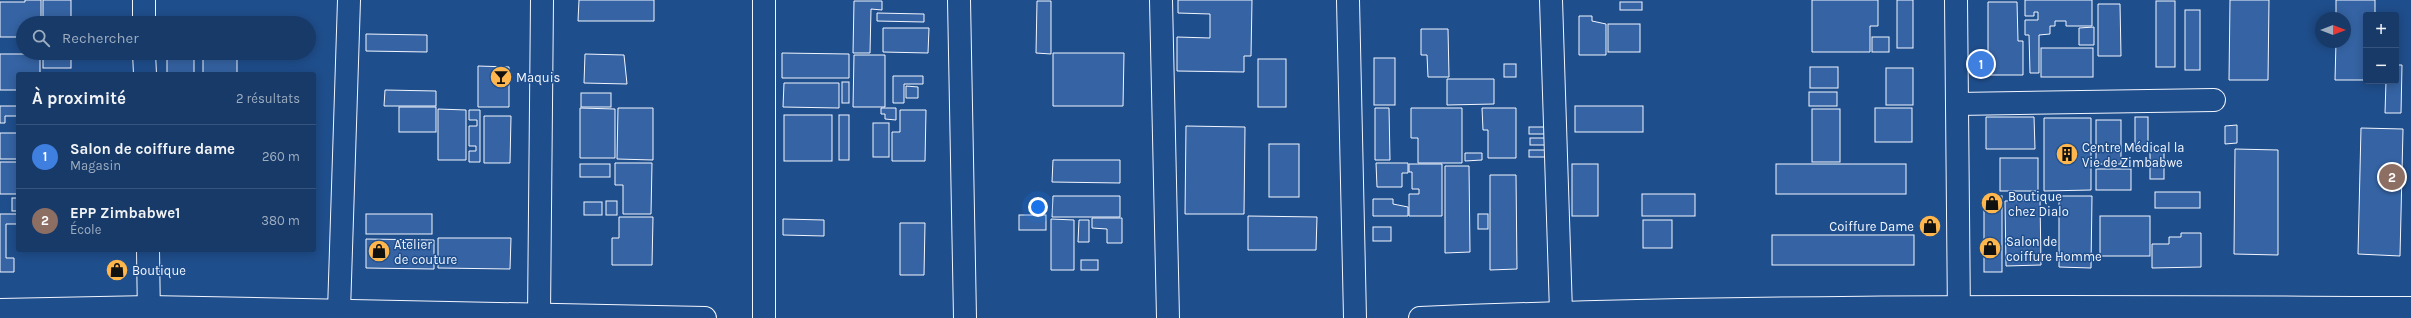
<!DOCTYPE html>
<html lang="fr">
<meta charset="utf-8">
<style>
body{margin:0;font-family:Karla,sans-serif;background:#20416f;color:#f1f3f6}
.controls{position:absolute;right:12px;top:12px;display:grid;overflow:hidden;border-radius:4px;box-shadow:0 2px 10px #0003}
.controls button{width:36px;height:36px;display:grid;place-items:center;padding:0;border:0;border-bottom:1px solid #36547d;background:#173a69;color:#f1f3f6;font:20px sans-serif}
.compass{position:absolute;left:2315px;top:12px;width:36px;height:36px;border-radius:50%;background:#173a69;box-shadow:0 2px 10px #0003;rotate:90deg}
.you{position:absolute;left:1038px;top:207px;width:14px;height:14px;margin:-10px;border:3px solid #fff;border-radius:50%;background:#1a73e8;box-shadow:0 0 0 6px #1a73e833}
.badge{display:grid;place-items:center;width:26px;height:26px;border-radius:50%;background:#e69b98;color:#fff;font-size:13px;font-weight:700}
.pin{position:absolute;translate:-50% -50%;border:2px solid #fff;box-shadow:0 1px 4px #0006}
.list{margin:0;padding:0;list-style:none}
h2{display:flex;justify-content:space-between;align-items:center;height:52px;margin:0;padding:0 16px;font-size:17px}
h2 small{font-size:13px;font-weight:400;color:#9eadc0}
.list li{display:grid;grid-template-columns:26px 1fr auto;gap:12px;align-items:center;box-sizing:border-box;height:64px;padding:0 16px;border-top:1px solid #36547d}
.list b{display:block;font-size:15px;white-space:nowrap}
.list p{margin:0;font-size:13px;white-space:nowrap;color:#9eadc0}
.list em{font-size:13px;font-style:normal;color:#9eadc0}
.icon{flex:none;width:22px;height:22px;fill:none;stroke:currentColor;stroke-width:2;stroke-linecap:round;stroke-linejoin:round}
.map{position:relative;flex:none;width:2411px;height:318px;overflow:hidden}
.search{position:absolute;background:#173a69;box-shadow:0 2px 10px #0003;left:16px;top:16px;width:300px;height:44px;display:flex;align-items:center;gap:10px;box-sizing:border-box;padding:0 14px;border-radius:22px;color:#9eadc0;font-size:15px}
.panel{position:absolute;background:#173a69;box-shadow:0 2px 10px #0003;left:16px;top:72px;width:300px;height:180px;border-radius:4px}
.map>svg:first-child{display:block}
.building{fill:#3563a3;stroke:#f2f6ff}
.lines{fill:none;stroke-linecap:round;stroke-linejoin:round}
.street-casing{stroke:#f2f6ff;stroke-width:24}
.street{stroke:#1f4e8c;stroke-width:22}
.labels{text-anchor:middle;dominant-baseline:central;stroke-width:3;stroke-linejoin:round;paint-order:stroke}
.poi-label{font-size:13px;fill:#f2f6ff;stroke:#1f4e8c;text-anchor:start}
</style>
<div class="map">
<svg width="2411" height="318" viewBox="0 0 2411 318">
<rect width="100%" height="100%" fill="#1f4e8c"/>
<!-- building -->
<g class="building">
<path d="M25 0H41V23H23V37H0V2H25Z"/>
<rect x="43" y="0" width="28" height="23"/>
<path d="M579 0H654V21H578Z"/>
<path d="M1178 0H1252L1251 56H1244V72L1177 71V37L1210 38V14L1178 13Z"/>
<path d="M1812 0H1878V26H1870V52H1812Z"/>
<rect x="1897" y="0" width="16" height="48"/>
<path d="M2025 0H2092V26H2066V21H2055V26H2050V34L2039 35V73H2030L2029 35H2025V20H2038V12H2034V16H2025Z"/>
<path d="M2230 0H2269L2268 80H2229Z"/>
<path d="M2336 0H2375V15H2366V80H2335L2336 42H2345V18H2336Z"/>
<path d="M854 1H882V10L871 9 870 53H853Z"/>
<path d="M1037 1H1051V54L1036 53Z"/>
<rect x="2156" y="1" width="19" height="66"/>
<rect x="1620" y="2" width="22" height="8"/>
<path d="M1988 2H2017L2018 41H2023V75H1988Z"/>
<path d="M2098 4H2120L2121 56H2098Z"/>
<rect x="2185" y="10" width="15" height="60"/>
<path d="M877 13 924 14V22L877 21Z"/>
<path d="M1579 16H1592V21L1606 24V55H1579Z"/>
<rect x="1608" y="24" width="32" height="28"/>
<path d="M2094 27V45H2079V28Z"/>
<path d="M883 28H929L928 53 883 52Z"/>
<path d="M1421 29H1448L1449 77H1428L1427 55H1421Z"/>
<path d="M366 34 427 35V52L366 51Z"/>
<rect x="1872" y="37" width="17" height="15"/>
<rect x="2041" y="48" width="52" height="29"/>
<rect x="43" y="53" width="28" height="15"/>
<rect x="167" y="53" width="27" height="21"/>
<rect x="203" y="53" width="34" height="21"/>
<path d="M782 53 849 54V78H782Z"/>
<path d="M1053 53H1124L1123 106H1053Z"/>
<path d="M0 54H40V74H18V90H0Z"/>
<path d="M585 54 624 55 627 84 584 83Z"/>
<path d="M854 55H885V107H853Z"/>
<rect x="1374" y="58" width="21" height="47"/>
<rect x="1258" y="59" width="28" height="48"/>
<rect x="1979" y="60" width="6" height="8"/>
<rect x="1504" y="64" width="12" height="13"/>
<path d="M2396 65H2402L2401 113H2385L2386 81H2396Z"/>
<path d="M478 66 509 67V107H478Z"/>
<rect x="1810" y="67" width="28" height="21"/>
<rect x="1886" y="68" width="27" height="37"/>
<path d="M893 76H923V84H904V103H893Z"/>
<path d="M1447 79H1494V104L1447 105Z"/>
<rect x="842" y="82" width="7" height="21"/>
<path d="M784 83H839V108L783 107Z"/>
<path d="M906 86 918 87V98H906Z"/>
<path d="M385 90 436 91V106H384Z"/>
<rect x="1809" y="92" width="28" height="14"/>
<rect x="581" y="93" width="30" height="14"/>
<path d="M0 106H18V116H5V123H0Z"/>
<rect x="1575" y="106" width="68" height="26"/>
<rect x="399" y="107" width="37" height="25"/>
<path d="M580 108 615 109V158H580Z"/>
<path d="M618 108H653V160L617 159Z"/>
<path d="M881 108H896V120L885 119V114H881Z"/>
<path d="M1375 108H1389L1390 160H1375Z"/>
<path d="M1411 108H1462V163H1418V138H1411Z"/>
<path d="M1482 108H1516V158H1488V130H1483Z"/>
<rect x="1875" y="108" width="37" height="34"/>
<path d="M438 109 466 110V160H438Z"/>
<rect x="1812" y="109" width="28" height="53"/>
<path d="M469 110H480V162H469V151H476V146H469V126H477V120H469Z"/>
<path d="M900 110H926L925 161H892V132H900Z"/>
<rect x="784" y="115" width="48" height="46"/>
<rect x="839" y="115" width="10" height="45"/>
<path d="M484 116H511L510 163H484Z"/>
<path d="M1986 117H2034L2035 149H1986Z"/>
<rect x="2135" y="117" width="13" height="29"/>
<path d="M2044 118H2091V190L2044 191Z"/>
<rect x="2096" y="120" width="25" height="44"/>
<rect x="873" y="123" width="16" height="34"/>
<path d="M2237 125V143L2225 144V126Z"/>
<path d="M1186 126 1245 127 1244 214H1185Z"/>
<rect x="1529" y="127" width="19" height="7"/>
<path d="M2361 128 2403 129 2400 256 2358 254Z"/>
<rect x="0" y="133" width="18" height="26"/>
<rect x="1530" y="138" width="19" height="7"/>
<rect x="1269" y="144" width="30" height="53"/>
<path d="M2235 149 2278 150V255L2234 254Z"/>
<rect x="1529" y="150" width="19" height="7"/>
<rect x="2150" y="150" width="14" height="29"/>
<path d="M1465 153H1482V160L1465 161Z"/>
<rect x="2000" y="158" width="38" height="33"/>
<path d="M1053 160H1120V183L1052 182Z"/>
<rect x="0" y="162" width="18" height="32"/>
<path d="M615 163H652L651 214H623V185H615Z"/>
<path d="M1376 163H1408V173H1402V187H1377Z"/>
<rect x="580" y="164" width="30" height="13"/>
<path d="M1409 164H1442V216H1409V194H1419V189H1412V172H1409Z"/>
<rect x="1572" y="164" width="26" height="52"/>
<rect x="1776" y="164" width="130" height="30"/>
<path d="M1445 166H1469L1470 252 1445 253Z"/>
<rect x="2096" y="169" width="35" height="21"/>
<path d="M1490 175H1516L1517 269 1490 270Z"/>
<rect x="2155" y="192" width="45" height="16"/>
<rect x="1642" y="194" width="53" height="22"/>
<path d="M1053 196H1120V217H1052Z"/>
<rect x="1984" y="196" width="18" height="76"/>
<path d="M2059 196H2092L2091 268 2059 267Z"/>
<rect x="12" y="198" width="6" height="13"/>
<path d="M1373 199H1393V204L1408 207V216H1373Z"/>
<path d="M2040 200 2041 265 2006 266 2005 201Z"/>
<rect x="606" y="201" width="11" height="14"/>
<rect x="584" y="202" width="18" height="13"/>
<path d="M0 214H18V224H6V258H14V272H0Z"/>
<rect x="366" y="214" width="66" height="20"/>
<rect x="1478" y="214" width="10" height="15"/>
<rect x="1019" y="215" width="27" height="15"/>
<path d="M1248 216 1317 217 1316 250H1248Z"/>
<rect x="2100" y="216" width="50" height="40"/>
<path d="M619 217H653L652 265H612V238H619Z"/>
<path d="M1092 218H1122V243H1107V229L1092 228Z"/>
<path d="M783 219 824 220V236L783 235Z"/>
<path d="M1051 219 1074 220V270H1051Z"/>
<path d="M1079 220H1089V242H1078Z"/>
<rect x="1643" y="220" width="29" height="28"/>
<path d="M900 223H925L924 275H900Z"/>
<rect x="1373" y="227" width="18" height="14"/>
<path d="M2181 233H2201V267L2152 268V244H2169V237H2181Z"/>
<rect x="1772" y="235" width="142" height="30"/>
<path d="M438 238H511L510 269 438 268Z"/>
<path d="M366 239 434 240V269L366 268Z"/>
<rect x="1081" y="260" width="17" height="10"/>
</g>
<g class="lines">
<!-- street casing -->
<g class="street-casing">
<g id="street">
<path d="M144 0V23"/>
<path d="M764 0V318"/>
<path d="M959 0 965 318"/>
<path d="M1161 0 1168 318"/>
<path d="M1348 0 1355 318"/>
<path d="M1551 0 1561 312"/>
<path d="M1956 0 1959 318"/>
<path d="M144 53 145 74"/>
<path d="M1957 104 2214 100"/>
<path d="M148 250 149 318"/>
<path d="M0 310 149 307 705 318"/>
<path d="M339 311 349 0"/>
<path d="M539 315 542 0"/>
<path d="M1420 318C1750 304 2081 307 2411 308"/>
</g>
</g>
<!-- street -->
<use href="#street" class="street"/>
</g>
<!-- icons -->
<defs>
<g id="bar-disc" transform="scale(1.15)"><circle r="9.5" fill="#ffb74d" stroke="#1f4e8c"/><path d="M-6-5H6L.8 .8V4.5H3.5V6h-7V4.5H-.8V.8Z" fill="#111"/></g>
<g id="building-disc" transform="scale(1.15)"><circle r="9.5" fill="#ffb74d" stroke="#1f4e8c"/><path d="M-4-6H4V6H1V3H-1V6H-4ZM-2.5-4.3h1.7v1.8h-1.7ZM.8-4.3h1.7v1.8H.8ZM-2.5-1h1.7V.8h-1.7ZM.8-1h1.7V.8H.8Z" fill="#111"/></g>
<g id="shop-disc" transform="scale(1.15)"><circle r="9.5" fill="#ffb74d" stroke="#1f4e8c"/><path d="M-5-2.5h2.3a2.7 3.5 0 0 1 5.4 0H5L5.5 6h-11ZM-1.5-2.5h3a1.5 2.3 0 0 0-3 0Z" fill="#111"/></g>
</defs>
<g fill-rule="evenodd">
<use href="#bar-disc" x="501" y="77"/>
<use href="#building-disc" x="2067" y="154"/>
<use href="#shop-disc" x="1992" y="203"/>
<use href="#shop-disc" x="1930" y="226"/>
<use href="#shop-disc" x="1990" y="248"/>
<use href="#shop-disc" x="379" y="251"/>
<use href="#shop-disc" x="117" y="270"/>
</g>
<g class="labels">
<!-- poi labels -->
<g class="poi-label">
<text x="516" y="77">Maquis</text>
<text x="2082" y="147">Centre Médical la<tspan x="2082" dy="15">Vie de Zimbabwe</tspan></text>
<text x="2008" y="196">Boutique<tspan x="2008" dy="15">chez Dialo</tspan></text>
<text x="1914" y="226" text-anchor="end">Coiffure Dame</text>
<text x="2006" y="241">Salon de<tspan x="2006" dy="15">coiffure Homme</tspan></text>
<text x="394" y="244">Atelier<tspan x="394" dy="15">de couture</tspan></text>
<text x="132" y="270">Boutique</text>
</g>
</g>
</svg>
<div class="controls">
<button>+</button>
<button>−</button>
</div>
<svg class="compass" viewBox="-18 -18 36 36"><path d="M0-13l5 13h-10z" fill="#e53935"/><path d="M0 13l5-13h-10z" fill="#9eadc0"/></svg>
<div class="you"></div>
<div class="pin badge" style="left:1981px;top:64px;background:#3f7fe0">1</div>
<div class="pin badge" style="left:2392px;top:177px;background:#8d6e63">2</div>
<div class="search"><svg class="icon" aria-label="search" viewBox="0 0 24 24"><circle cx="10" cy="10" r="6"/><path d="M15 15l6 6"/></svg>Rechercher</div>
<section class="panel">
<h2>À proximité<small>2 résultats</small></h2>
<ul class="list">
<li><span class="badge" style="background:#3f7fe0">1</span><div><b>Salon de coiffure dame</b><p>Magasin</p></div><em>260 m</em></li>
<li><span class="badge" style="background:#8d6e63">2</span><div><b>EPP Zimbabwe1</b><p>École</p></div><em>380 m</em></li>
</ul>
</section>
</div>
